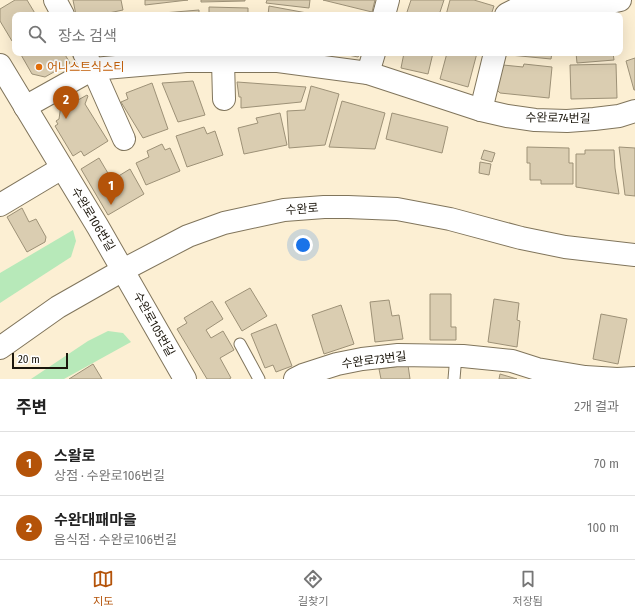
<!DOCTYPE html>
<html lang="ko">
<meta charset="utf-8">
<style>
body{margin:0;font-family:"Fira Sans Condensed","Noto Sans KR",sans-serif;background:#f2f2f2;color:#222}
.scale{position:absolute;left:12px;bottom:10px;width:56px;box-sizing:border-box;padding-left:4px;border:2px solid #1b160c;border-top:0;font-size:11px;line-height:14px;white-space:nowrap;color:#1b160c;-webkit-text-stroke:3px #fff;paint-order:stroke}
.you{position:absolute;left:303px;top:245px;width:14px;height:14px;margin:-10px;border:3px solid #fff;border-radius:50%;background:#1a73e8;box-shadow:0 0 0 6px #1a73e833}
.badge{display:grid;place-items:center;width:26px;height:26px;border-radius:50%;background:#b45309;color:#fff;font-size:13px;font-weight:700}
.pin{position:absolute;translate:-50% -33px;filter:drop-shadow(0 1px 2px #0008)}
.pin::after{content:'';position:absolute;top:21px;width:14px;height:12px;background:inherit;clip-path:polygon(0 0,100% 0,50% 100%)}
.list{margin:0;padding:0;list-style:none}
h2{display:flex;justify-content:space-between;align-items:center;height:52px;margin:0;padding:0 16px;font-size:17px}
h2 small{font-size:13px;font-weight:400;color:#767676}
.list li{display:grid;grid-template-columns:26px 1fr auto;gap:12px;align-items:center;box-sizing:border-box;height:64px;padding:0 16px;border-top:1px solid #e0e0e0}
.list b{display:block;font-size:15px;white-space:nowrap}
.list p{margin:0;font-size:13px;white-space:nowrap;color:#767676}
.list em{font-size:13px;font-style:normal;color:#767676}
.icon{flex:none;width:22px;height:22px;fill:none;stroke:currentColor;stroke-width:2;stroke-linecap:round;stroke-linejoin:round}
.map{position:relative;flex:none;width:635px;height:379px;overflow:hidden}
.search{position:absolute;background:#fff;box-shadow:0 4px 16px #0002;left:12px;right:12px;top:12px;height:44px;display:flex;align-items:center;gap:10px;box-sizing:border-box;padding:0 14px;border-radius:8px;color:#767676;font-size:15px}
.sheet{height:180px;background:#fff}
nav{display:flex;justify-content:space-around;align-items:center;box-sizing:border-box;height:56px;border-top:1px solid #e0e0e0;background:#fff;font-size:11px;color:#767676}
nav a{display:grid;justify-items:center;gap:2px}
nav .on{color:#b45309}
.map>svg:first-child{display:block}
.green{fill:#b7e9b9}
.building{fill:#dacdb1;stroke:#9d9177}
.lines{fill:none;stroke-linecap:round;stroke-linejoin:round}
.service-casing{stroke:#80755c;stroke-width:13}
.minor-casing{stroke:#80755c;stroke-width:24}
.secondary-casing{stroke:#80755c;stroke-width:24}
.service{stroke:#fff;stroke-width:11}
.minor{stroke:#fff;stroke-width:22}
.secondary{stroke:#fff;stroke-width:22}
.food-dot{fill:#e8710a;stroke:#fff;stroke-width:1.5}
.labels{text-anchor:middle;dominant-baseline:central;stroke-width:3.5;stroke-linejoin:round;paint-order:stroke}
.food-label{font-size:12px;fill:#c56008;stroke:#fff;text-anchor:start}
.street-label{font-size:12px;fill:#1b160c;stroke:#fff}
</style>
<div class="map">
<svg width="635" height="379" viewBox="0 0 635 379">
<rect width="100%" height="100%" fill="#fcefd3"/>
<!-- green -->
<g class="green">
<path d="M73 230 76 241 71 257 0 303V273Z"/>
<path d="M108 331 123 333 131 342 64 379H31L88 341Z"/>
</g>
<!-- building -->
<g class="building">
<path d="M15 0H27L36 15H15V40L12 41 0 21V9Z"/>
<path d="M73 0H121L123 10 99 15H76Z"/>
<path d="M145 0H188L145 5Z"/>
<path d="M201 0H245V1L201 2Z"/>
<path d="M267 0H310L309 8 266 3Z"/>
<path d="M323 0H375L372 12Z"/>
<path d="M411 0H444L439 15H406Z"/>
<path d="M450 0H474L494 6 491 15H446Z"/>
<path d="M269 6 307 13V15H268Z"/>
<path d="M209 7 248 8V14H253V15H209Z"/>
<path d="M199 10V15H151V14Z"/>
<path d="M20 53H64L70 63 45 77 32 74Z"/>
<path d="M338 53H361L358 57Z"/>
<path d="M404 53H433L428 74 401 68Z"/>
<path d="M447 53H477L468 87 440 79Z"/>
<path d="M510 53H552L551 59 510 55Z"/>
<path d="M576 53H613L614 60 577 63Z"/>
<path d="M635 58V90H634L626 61Z"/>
<path d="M524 64 552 67 549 98 500 93 495 88 503 65 523 67Z"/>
<path d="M616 64 617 98 571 99 570 65Z"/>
<path d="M193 81 205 115 178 122 162 83Z"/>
<path d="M237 82 306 87 301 102 241 108V97H239Z"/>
<path d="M152 83 168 129 143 138 121 102 128 99 126 93Z"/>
<path d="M311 86 339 94 325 145 289 148 287 111 305 110Z"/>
<path d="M87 95 88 96 85 104 108 141 84 156 81 151 73 156 55 126 58 124 56 121 59 119 61 105 69 100 71 102 77 99 78 100Z"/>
<path d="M342 101 385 113 375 149 329 147Z"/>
<path d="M280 113 287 145 244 154 238 128 258 123 256 118Z"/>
<path d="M392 113 448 127 442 153 386 139Z"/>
<path d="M204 127 207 134 215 131 223 155 187 167 176 136Z"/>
<path d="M162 144 165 150 170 148 180 171 146 185 136 163 149 157 147 151Z"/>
<path d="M527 147 569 148V163H573V184H541V180H530V163H527Z"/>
<path d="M619 147 635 148V196L625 195Z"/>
<path d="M484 150 495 153 492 162 481 159Z"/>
<path d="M585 150H614L615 168 619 194 576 187V154H585Z"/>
<path d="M99 158 112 180 130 169 144 194 108 215 81 169Z"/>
<path d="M480 162 491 164 489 175 479 173Z"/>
<path d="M22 208 29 222 36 219 46 237 45 242 27 252 7 217Z"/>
<path d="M250 288 267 316 242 331 225 302Z"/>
<path d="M430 294H451V327H456V340H430Z"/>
<path d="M494 299 519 303 517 320 520 321 517 347 488 342Z"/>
<path d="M389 300 392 316 399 315 403 339 375 342 370 302Z"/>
<path d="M212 301 223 319 206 330 211 338 223 331 234 350 220 358 231 378 229 379H207L177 329 187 323 184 318Z"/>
<path d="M341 305 354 344 324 354 312 315Z"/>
<path d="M601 314 627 319 618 364 593 359Z"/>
<path d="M276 324 292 366 276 372 273 365 265 368 251 334Z"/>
<path d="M93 364 102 379H69Z"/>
<path d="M408 365 410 379H381L379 369Z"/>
<path d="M500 374 517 379H499Z"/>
</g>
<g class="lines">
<!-- service casing -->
<g class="service-casing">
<g id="service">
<path d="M240 344 259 379"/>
<path d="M454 379 456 355"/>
</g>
</g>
<!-- minor casing -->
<g class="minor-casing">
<g id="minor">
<path d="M55 0 63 15"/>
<path d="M384 15 388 0"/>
<path d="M506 15 507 14 517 9 583 8 620 0"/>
<path d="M84 53 93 69 124 139"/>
<path d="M223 61 224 99"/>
<path d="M0 65 98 227 185 379"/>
<path d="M368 73 374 53"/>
<path d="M25 107 93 69 186 61H278L368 73 481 110 507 116 535 120 567 121 594 119 619 116 635 111"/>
<path d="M481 110 495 53"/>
<path d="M0 205 62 168"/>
<path d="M295 379 303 375 337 364 362 359 398 355 463 356 512 361 537 369 585 377 617 379 635 378"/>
</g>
</g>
<!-- secondary casing -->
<g class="secondary-casing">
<path id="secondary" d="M0 348 58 307 123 270 188 236 224 223 284 210 324 207H348L397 209 450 219 521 238 565 247 635 255"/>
</g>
<!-- service -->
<use href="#service" class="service"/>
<!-- minor -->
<use href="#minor" class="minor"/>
<!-- secondary -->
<use href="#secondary" class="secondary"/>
</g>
<!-- markers -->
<circle class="food-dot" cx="39" cy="67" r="4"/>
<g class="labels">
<!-- food labels -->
<g class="food-label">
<text x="47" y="67">어니스트식스티</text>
</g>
<!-- street labels -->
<g class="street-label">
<text transform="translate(558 118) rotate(1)">수완로74번길</text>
<text transform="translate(302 209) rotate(-4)">수완로</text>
<text transform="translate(93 219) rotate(59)">수완로106번길</text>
<text transform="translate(154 324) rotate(61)">수완로105번길</text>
<text transform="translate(374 360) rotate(-7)">수완로73번길</text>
</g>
</g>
</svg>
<div class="scale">20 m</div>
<div class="you"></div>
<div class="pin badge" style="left:111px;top:205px">1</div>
<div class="pin badge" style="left:66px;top:119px">2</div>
<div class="search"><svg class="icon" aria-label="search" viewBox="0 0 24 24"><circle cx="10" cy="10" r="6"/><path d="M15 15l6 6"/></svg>장소 검색</div>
</div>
<section class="sheet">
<h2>주변<small>2개 결과</small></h2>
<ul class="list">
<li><span class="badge">1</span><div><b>스왈로</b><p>상점 · 수완로106번길</p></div><em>70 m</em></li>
<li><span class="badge">2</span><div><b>수완대패마을</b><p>음식점 · 수완로106번길</p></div><em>100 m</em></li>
</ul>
</section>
<nav>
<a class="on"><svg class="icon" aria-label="map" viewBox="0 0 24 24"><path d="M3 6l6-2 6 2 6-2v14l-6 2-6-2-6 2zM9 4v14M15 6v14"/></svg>지도</a>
<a><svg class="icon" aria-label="directions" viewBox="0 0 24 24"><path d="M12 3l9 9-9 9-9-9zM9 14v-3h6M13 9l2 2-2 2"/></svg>길찾기</a>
<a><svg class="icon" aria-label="saved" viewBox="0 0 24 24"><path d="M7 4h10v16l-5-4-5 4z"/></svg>저장됨</a>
</nav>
